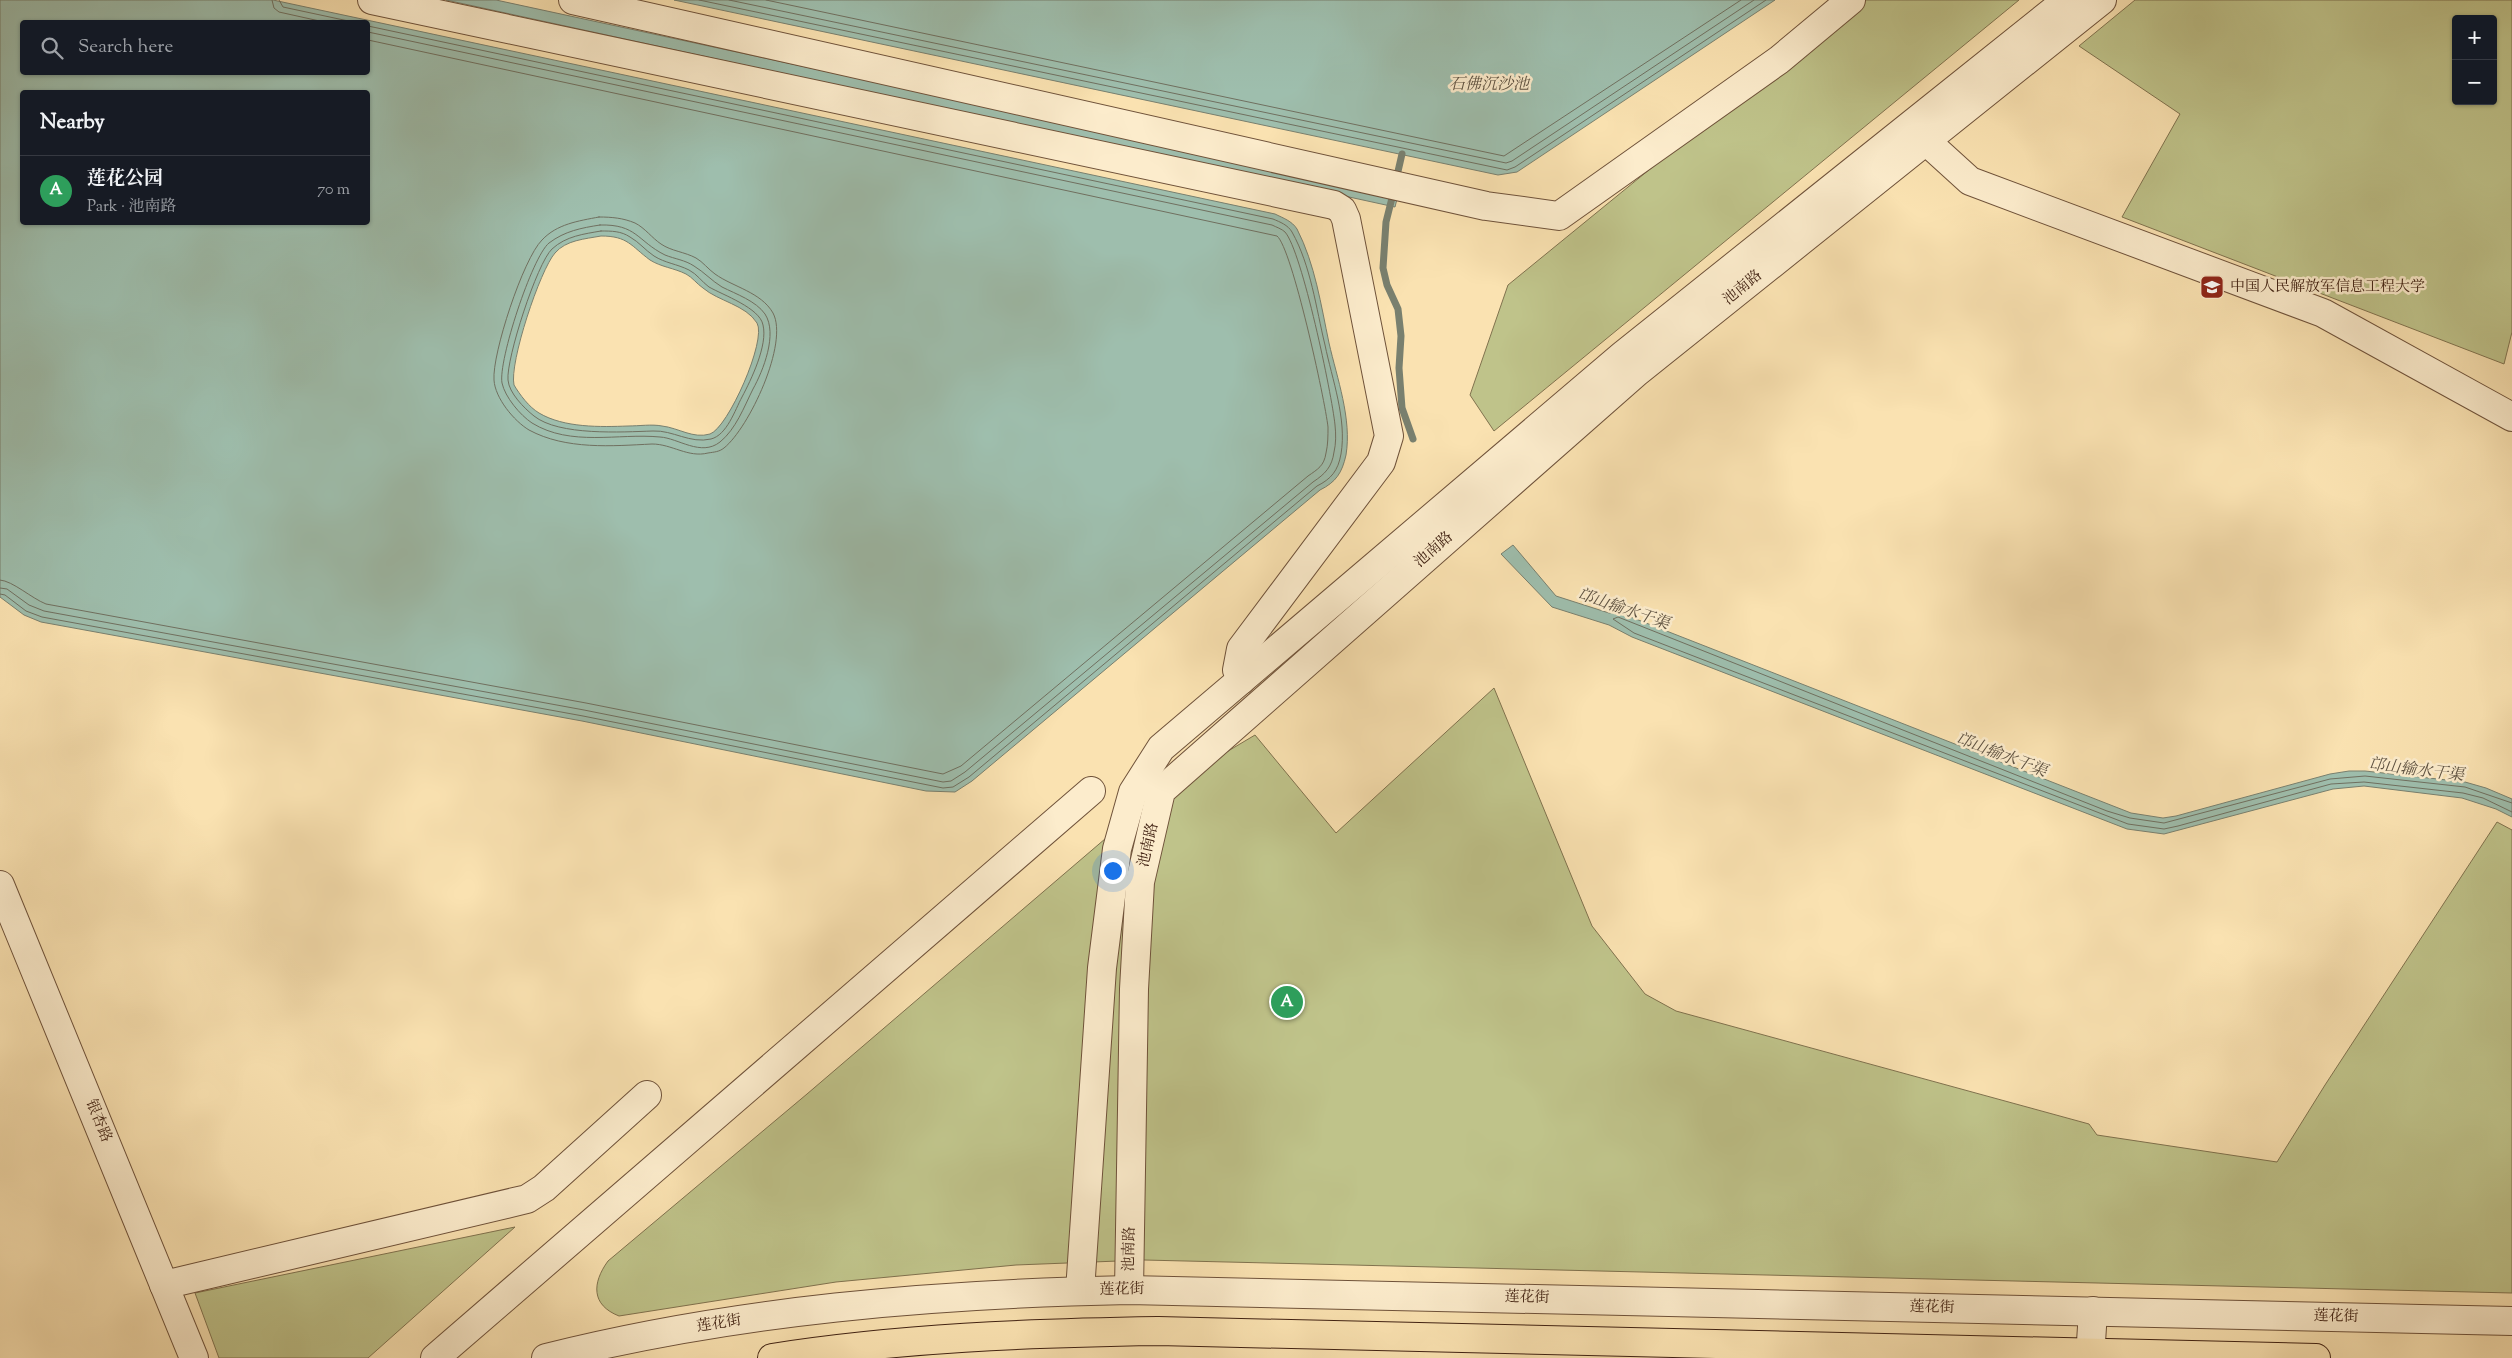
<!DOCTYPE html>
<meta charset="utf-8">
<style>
body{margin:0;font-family:"Sorts Mill Goudy","Noto Serif SC",serif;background:#242831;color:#f1f3f6}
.controls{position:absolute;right:15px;top:15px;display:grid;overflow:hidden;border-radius:5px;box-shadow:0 1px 4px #0004}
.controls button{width:45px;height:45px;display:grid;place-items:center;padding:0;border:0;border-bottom:1px solid #363941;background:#171b24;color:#f1f3f6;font:25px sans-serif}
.you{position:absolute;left:1112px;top:870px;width:18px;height:18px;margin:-12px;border:4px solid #fff;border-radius:50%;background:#1a73e8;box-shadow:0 0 0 8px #1a73e833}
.badge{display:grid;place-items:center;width:32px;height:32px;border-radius:50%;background:#7c3aed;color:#fff;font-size:16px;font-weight:700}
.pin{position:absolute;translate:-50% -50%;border:2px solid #fff;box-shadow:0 1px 5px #0006}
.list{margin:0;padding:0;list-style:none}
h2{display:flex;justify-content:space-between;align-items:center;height:65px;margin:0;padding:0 20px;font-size:21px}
h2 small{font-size:16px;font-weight:400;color:#9ea1a6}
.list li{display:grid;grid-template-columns:32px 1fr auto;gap:15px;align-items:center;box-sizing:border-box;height:70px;padding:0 20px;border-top:1px solid #363941}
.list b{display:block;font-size:19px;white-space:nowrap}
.list p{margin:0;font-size:16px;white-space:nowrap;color:#9ea1a6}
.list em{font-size:16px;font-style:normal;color:#9ea1a6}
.icon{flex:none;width:28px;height:28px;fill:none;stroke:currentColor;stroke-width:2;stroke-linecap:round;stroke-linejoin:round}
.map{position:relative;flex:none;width:2512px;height:1358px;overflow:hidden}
.search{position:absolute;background:#171b24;box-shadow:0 1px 4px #0004;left:20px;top:20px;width:350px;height:55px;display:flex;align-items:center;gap:12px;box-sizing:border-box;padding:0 18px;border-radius:5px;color:#9ea1a6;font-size:19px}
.panel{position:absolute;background:#171b24;box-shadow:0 1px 4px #0004;left:20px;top:90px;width:350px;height:135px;border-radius:5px}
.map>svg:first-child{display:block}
.green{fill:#bfc38a;stroke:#80724e;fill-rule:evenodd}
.water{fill:#9ebead;stroke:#79806f;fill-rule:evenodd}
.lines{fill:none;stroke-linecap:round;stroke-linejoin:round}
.shore{stroke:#707060;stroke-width:1}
.stream{stroke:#79806f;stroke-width:7}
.minor-casing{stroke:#6f523a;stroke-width:30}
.major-casing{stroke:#412213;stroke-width:30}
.minor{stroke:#fceccc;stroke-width:28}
.major{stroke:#fae2b1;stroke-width:28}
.labels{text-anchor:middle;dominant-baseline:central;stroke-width:5;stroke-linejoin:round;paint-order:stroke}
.poi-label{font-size:15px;fill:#412213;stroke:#fceccc;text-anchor:start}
.street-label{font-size:15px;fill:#412213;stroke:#fceccc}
.water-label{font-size:16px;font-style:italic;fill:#5d5141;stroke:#fceccc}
</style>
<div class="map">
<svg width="2512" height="1358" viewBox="0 0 2512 1358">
<rect width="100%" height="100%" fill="#fae2b1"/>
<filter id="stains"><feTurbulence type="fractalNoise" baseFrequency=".004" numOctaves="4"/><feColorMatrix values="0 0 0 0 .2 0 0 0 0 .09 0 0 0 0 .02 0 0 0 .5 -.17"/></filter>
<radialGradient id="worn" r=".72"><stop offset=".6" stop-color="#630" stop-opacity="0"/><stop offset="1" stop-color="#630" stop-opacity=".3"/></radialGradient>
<!-- green -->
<g class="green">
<path d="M1857 0H2019L1494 431 1470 395 1508 285Z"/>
<path d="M2135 0H2512V332L2504 364 2122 217 2180 114 2079 46ZM2456 19H2493V101H2456Z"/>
<path d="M1494 688 1592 926 1645 994 1676 1011 2089 1124 2097 1135 2277 1162 2325 1085 2497 822 2512 830V1293L1144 1260 1016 1265 836 1282 619 1316C591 1305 592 1283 608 1261L807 1094 1161 791 1255 735 1336 833Z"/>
<path d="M515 1227 368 1358H219L195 1293Z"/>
</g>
<!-- water -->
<g class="water">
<path d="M0 0H273L1275 214C1283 218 1292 221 1297 229 1315 264 1321 305 1329 343 1337 378 1352 419 1346 455 1342 473 1336 482 1320 490L972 781 955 792 926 791 582 721 41 622 24 615 0 597ZM368 22V72H22V22ZM368 92V222H22V92ZM601 236C628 236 631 246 650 260 661 267 674 268 686 274 692 277 697 284 703 288 718 301 746 305 757 323 767 340 728 428 710 434 693 439 679 428 662 426 652 424 639 426 628 426 601 427 564 428 539 413 529 407 520 395 514 385 509 363 540 270 555 253 566 240 585 239 601 236Z"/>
<path d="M446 0H496L1398 195 1395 207Z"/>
<path d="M674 0H1775L1517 172 1498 175Z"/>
<path d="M1513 545 1556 596 1609 613 1618 612 2131 813 2163 818 2176 816 2330 774 2349 771H2365L2465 782 2486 788 2512 799V817L2496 809 2462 798 2364 786 2333 789 2164 834 2127 829 1632 637 1609 625 1552 607 1501 554Z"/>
</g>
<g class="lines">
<!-- shore -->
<g class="shore">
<path d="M272 0 274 8 279 12 324 22"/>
<path d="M279 0 283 7 353 22"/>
<path d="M699 0 1507 170 1515 167 1766 0"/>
<path d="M729 0 1506 163 1512 161 1754 0"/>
<path d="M766 0 1504 156 1741 0"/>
<path d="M599 217C612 217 623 218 635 223 645 228 652 238 661 244 671 251 685 252 696 258 703 262 708 269 715 274 733 287 761 292 773 313 789 343 749 428 724 448 719 452 714 452 708 453 688 458 672 444 652 444 612 446 566 450 529 430 514 421 495 398 494 380 492 354 523 259 542 240 557 224 578 221 599 217Z"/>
<path d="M600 225C637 224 637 241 665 255 675 259 685 260 694 266 704 272 712 281 722 287 736 294 756 301 765 314 778 334 763 371 753 389 744 407 736 429 720 442 701 457 678 438 660 437 618 433 571 447 532 423 520 415 505 397 502 383 498 361 532 257 549 243 565 231 581 228 600 225Z"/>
<path d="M601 231C612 231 621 231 630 237 639 242 645 250 654 256 665 263 677 264 689 270 697 274 702 282 709 287 723 295 760 308 763 325 768 345 751 380 742 397 735 410 727 435 711 439 690 444 673 430 653 431 622 432 559 436 534 416 524 408 509 393 508 380 506 359 537 263 552 249 566 236 584 234 601 231Z"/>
<path d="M0 580C13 581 31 598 46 604L586 703 943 774 961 766 1308 476C1318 469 1324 466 1326 453 1328 445 1328 435 1328 427 1325 400 1292 248 1277 236L368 40"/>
<path d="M0 588 7 589 29 605 44 611 584 710 943 782 951 781 965 772 1313 482C1325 474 1332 467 1334 452 1336 444 1336 434 1335 425 1332 395 1302 251 1285 232 1282 229 1276 227 1272 225L368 32"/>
<path d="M0 594 5 595 26 611 42 617 583 716 943 788 953 787 969 777 1317 486C1331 479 1338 471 1341 454 1347 419 1332 379 1325 345 1316 308 1311 266 1292 232 1288 225 1280 222 1273 219L368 26"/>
<path d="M2512 803 2465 787 2365 776 2330 779 2164 823 2130 818 2107 811 1618 617 1613 619 1634 633 2128 824 2164 829 2178 826 2331 784 2364 782 2463 793 2483 798 2512 812"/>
</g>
<!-- stream -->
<g class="stream">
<path d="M1396 180 1402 154"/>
<path d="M1392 198 1386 222 1383 268 1387 285 1398 309 1401 336 1399 368 1402 408 1413 439"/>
</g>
<!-- minor casing -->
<g class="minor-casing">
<g id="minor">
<path d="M372 0 1334 205 1342 210 1346 219 1389 436 1381 462 1241 649 1237 670 1241 680"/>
<path d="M573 0 1486 206 1559 216 1779 60 1851 0"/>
<path d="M1926 141 1970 181 2323 313 2512 417"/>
<path d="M0 885 194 1358"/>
<path d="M164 1285 527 1199 544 1188 647 1095"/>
<path d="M1129 1290 1134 989 1140 882 1161 791 1637 372 2102 0"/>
<path d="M1080 1291 1102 968 1117 849 1133 792 1161 748 1623 355 2067 0"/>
<path d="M435 1358 1091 791"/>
<path d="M546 1358C737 1310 934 1294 1129 1290L2512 1321"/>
<path d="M2090 1358 2093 1311"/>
</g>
</g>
<!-- major casing -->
<g class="major-casing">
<path id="major" d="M772 1358C900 1338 1029 1333 1158 1331L2316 1358"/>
</g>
<!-- minor -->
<use href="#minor" class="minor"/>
<!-- major -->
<use href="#major" class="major"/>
</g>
<!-- icons -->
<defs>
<g id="university-square" transform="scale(1.25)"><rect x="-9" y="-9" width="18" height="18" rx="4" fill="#8f2418" stroke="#fceccc"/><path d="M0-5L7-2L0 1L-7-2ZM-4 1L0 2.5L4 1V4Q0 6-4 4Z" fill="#fff"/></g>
</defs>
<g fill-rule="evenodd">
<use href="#university-square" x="2212" y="287"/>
</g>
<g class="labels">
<!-- poi labels -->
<g class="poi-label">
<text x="2230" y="287">中国人民解放军信息工程大学</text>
</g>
<!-- street labels -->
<g class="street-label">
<text transform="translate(1743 288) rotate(-39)">池南路</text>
<text transform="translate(1434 550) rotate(-41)">池南路</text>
<text transform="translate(1149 845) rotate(-77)">池南路</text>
<text transform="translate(98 1121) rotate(68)">银杏路</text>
<text transform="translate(1130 1249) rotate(-89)">池南路</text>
<text transform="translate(1122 1290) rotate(-1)">莲花街</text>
<text transform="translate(1527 1298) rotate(1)">莲花街</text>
<text transform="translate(1932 1308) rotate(1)">莲花街</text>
<text transform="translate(2336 1317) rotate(1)">莲花街</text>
<text transform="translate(719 1324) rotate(-9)">莲花街</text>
</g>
<!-- water labels -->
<g class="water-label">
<text x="1489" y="85">石佛沉沙池</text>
<text transform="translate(1623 610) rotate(19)">邙山输水干渠</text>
<text transform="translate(2001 756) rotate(21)">邙山输水干渠</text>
<text transform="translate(2416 771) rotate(7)">邙山输水干渠</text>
</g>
</g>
<rect width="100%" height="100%" filter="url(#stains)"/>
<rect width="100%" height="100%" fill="url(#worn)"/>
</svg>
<div class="controls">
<button>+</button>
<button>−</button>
</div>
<div class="you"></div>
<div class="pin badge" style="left:1287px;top:1002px;background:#2e9e5b">A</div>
<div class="search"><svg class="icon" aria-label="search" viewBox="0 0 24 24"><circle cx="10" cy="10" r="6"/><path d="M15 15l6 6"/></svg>Search here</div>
<section class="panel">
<h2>Nearby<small></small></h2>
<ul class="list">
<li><span class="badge" style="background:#2e9e5b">A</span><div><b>莲花公园</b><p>Park · 池南路</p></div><em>70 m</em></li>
</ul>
</section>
</div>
